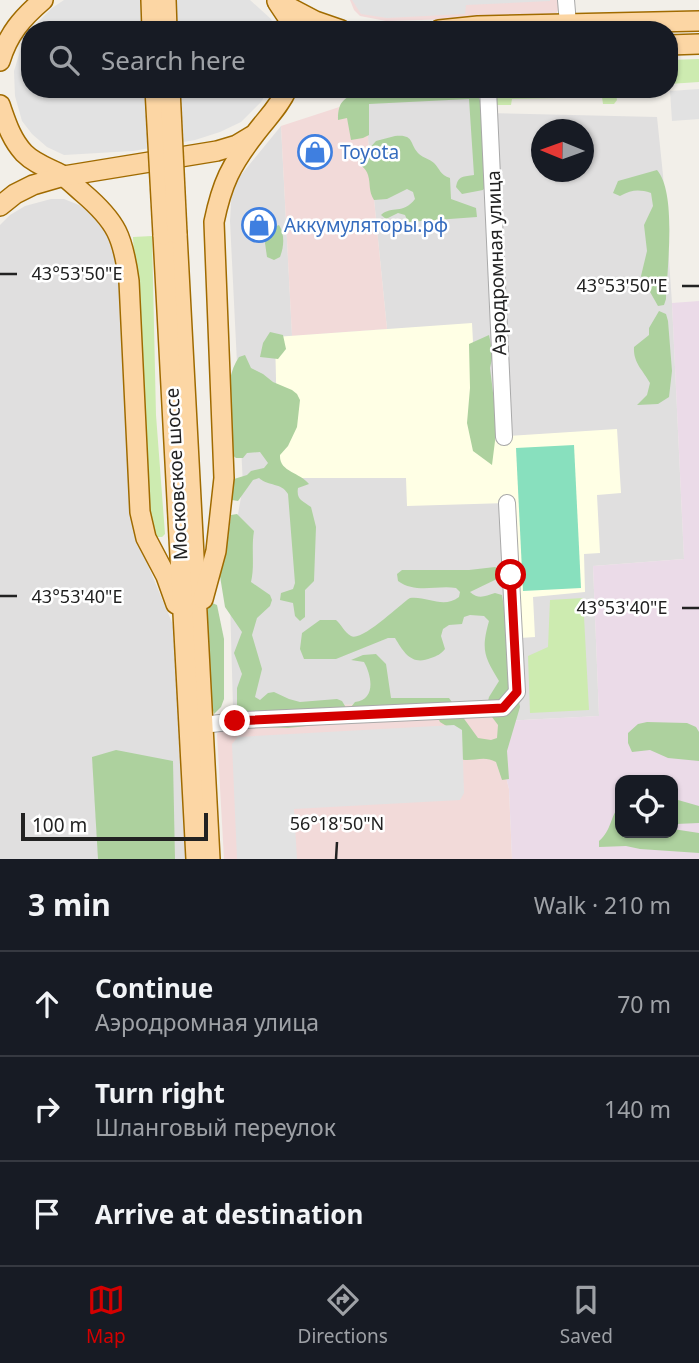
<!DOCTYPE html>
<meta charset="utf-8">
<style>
body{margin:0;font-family:"Noto Sans",sans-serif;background:#20242c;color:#f1f3f6}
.controls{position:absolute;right:21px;bottom:21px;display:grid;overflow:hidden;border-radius:14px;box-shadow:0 2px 5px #0004}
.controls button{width:63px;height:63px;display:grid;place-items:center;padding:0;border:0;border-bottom:2px solid #363941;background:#171b24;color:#f1f3f6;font:35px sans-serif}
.compass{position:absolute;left:531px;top:119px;width:63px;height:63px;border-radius:50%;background:#171b24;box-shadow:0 2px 5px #0004;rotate:271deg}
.scale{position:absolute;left:21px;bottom:18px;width:187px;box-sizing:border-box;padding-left:7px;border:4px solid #222;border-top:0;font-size:19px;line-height:24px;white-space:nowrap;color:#222;-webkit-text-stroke:5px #fff;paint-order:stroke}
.stop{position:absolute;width:21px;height:21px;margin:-16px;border:5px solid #d40000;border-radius:50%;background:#fff}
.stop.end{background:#d40000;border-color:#fff;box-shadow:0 2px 7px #0008}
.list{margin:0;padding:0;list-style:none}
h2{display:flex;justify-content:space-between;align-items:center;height:91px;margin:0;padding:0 28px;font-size:30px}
h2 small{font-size:23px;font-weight:400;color:#9ea1a6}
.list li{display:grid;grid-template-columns:46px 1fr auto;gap:21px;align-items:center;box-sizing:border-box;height:105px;padding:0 28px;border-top:2px solid #363941}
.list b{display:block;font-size:26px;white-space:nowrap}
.list p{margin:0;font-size:23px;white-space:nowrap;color:#9ea1a6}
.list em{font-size:23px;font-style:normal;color:#9ea1a6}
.icon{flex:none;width:38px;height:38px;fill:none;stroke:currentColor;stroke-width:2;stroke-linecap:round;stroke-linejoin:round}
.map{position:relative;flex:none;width:699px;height:859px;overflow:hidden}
.search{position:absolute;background:#171b24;box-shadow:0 2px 5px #0004;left:21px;right:21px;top:21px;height:77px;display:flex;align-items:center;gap:18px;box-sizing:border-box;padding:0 24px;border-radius:28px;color:#9ea1a6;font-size:26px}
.sheet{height:406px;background:#171b24}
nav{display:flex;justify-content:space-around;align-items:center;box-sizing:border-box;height:98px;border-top:2px solid #363941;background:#171b24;font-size:19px;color:#9ea1a6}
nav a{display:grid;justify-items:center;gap:4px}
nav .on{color:#d40000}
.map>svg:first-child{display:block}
.residential{fill:#e0dfdf;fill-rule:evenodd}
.commercial{fill:#f2dad9}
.industrial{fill:#ebdbe8;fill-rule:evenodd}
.education{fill:#ffffe5}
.grass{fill:#cdebb0}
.forest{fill:#add19e}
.pitch{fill:#88e0be}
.parking{fill:#e2e2e2}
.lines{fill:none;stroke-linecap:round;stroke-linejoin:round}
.minor-casing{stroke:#a9a9a9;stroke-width:18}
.major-casing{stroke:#a06b00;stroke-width:22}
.minor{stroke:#fff;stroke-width:16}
.major{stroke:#fcd6a4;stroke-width:19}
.major-bridge-casing{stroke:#a06b00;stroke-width:22;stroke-linecap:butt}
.major-bridge{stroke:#fcd6a4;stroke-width:19}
.route{stroke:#d40000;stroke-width:9}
.ticks{fill:none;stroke:#222;stroke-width:2.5}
.labels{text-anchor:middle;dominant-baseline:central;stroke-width:5;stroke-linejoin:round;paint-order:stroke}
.shop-label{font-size:19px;fill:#366cbe;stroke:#fff;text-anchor:start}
.street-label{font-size:19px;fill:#222;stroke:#fff}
.ticks-label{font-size:18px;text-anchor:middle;fill:#222;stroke:#fff;stroke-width:5;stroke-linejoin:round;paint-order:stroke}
</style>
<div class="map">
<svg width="699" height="859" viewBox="0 0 699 859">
<rect width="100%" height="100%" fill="#f2efe9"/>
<!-- residential -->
<g class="residential">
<path d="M470 96 486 113 657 117 663 175 672 303 684 559 593 566 599 716 504 721 476 701 233 708 229 565 243 486 230 221 232 186 281 126 292 335 387 329 364 99ZM542 130H584V172H542Z"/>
<path d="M51 199H64L79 205 98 219 109 235 118 255 124 291 134 532 173 625 187 859H0V225L10 215 25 206Z"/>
</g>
<!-- commercial -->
<g class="commercial">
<path d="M350 0H558V10L556 14 551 16 386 21 360 16 354 10Z"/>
<path d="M364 99 387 329 292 336 281 126Z"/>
<path d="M476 701 504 721 505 773 509 789 512 859H224L217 734 233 708Z"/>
</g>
<!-- industrial -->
<path class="industrial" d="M699 301V859H512L509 789 505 773 504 721 599 716 593 566 684 559 672 303ZM620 780H673V833H620Z"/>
<!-- education -->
<path class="education" d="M472 323 478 438 617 429 621 493 597 495 600 553 584 554 585 592 533 597 535 637 520 638 507 503 407 506 406 478H300L278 464 275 337Z"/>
<!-- grass -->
<g class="grass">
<path d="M699 59V82L669 84V60Z"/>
<path d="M494 89H615L617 100 614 104H603L602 97 512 99 511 105H494Z"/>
<path d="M152 236 156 415 165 534 162 537H154L145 492 133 237Z"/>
<path d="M583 598 589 710 530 713 528 656 548 647 550 600Z"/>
</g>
<!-- forest -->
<g class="forest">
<path d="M362 89H436L451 92 464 90 477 93 482 106 487 184 483 190 462 194 456 187C458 175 464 177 474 175L469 99 369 104V135L363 138 351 140 347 118 338 120C338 99 345 99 362 89Z"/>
<path d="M395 136C415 134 409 144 419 154 423 158 430 159 434 163 440 169 440 175 450 178L451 199 476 208 477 217 408 222 405 215 398 213 386 219 381 215C392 205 403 215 415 199L413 192 407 189 387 199 374 200C368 190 371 185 368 175 366 167 360 168 360 159L376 141Z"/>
<path d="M657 170C677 193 667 268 666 299L664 305 658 306 641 276 647 251 644 225 653 206 651 193C638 189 632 190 620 196L613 193 618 181Z"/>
<path d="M279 225C285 235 284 246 280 257L274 260 267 257 265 243 269 229Z"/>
<path d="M659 311 666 314 668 321 672 371 669 397 658 404 637 405 647 395 650 383C643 370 633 363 634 347L649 335V328Z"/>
<path d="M270 332 283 335 286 349 278 359 260 357 263 343Z"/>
<path d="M489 335 493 354 490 368 497 425 492 465 473 451 467 423 470 388 469 344Z"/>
<path d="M245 355 251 368 263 374 273 382 292 390 297 394 300 400 297 427 288 446 280 455C279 472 300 472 309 484L298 488C296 500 303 501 311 507L316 527 314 581 305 590V617L300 621 295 616 293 603 280 600 281 593 293 589 295 583 288 494C281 482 269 487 259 478L253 480 238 501 232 500 230 493 234 479 247 475 251 471 264 468 268 463 260 452 247 453 243 458H236L231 454C230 423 221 384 239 357Z"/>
<path d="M237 514 254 531C251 549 255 565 251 582L270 595 272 600 270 606 257 618 252 635 262 669 255 697 260 700 268 693 274 692 289 699 300 702 337 699 342 701 348 711 343 722 288 728 240 726 237 719V688L242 674 234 653 242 632 225 607 219 570 220 556 228 537 231 515Z"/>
<path d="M495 567 501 570V577L470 592C479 600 485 596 495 593L502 595 520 707 507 751 509 779 502 780 496 762C482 754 471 764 457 758L448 727 440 722 437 716 353 713 351 707 355 702C376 700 372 676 364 662L351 660 363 655 376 654 386 664 391 698H449L478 738 491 740 497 738 498 725 486 709 489 697 499 681C484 656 481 650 489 621L484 616 470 615 464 617 462 624 449 625 443 629 441 636 445 649C441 654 437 656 431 658 412 666 404 653 395 638H388L336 659H304L300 649 302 633 320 620H336C341 624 345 633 351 636 362 642 400 604 410 598 428 596 443 609 459 597L460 592 456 588C436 585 416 594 398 581L397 574 402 570H469Z"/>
<path d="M210 602 217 605 224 639V699L221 707 214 714C205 684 199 632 210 602Z"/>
<path d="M647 722 687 723 696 727 699 732V761L668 758 650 750 632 752 628 743V733L638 724Z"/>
<path d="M116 750 173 761 175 859H98L92 757Z"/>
<path d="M678 800 699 806V823L676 824 673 828V806Z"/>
<path d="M620 805V833H673V829L699 833V853L640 849 626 846 599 847V841C612 830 610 816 620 805Z"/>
</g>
<!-- pitch -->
<path class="pitch" d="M574 445 581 588 523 591 516 448Z"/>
<!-- parking -->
<g class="parking">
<path d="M64 0H250L271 19 276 30H30L52 8Z"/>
<path d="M352 0H550V1L466 5 465 14 387 18 361 14Z"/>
<path d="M30 30V89H269L261 102 241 122 220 132 195 140 133 151 64 155 47 147 32 134 22 121 15 96 14 71 25 35Z"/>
<path d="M699 89V119L672 121 670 91Z"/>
<path d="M454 725 462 730 464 793 460 800 294 809 297 859H237L232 744 238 737Z"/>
</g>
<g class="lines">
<!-- minor casing -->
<g class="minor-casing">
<g id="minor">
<path d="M566 0 568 24"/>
<path d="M488 89 504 437"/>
<path d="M203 725 245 720 503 708 517 692 507 503"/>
</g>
</g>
<!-- major casing -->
<g class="major-casing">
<g id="major">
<path d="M151 0 152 30"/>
<path d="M166 0 167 30"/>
<path d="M277 1 315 21 341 30"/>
<path d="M278 3 292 24 293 30"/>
<path d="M439 30 478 26 699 21"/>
<path d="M669 45 699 44"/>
<path d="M0 61C8 34 22 18 43 0"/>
<path d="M0 105C6 122 11 139 24 153 35 164 49 168 62 175 69 180 76 187 83 193 117 222 123 237 129 281L140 512 146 538 166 576 176 604"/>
<path d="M0 206 15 194 33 185 64 176 217 151 237 145 252 136"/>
<path d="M177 234 210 859"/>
<path d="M163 235 196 859"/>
<path d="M203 599 216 551 224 478 214 222C222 183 231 165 255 134 266 119 280 106 287 89"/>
</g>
</g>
<!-- minor -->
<use href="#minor" class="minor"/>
<!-- major -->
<use href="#major" class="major"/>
<!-- major-bridge casing -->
<g class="major-bridge-casing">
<g id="major-bridge">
<path d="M155 89 163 235"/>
<path d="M170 89 177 234"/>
</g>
</g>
<!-- major-bridge -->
<use href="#major-bridge" class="major-bridge"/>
</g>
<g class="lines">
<!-- route -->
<path class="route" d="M235 721 503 708 517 692 511 575"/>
</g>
<!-- ticks -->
<path class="ticks" d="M0 274H17M682 286H699M0 596H17M682 608H699M336 859 337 842"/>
<!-- icons -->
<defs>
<g id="shop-ring" transform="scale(1.75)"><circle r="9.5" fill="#fff" stroke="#3f7fe0" stroke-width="1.5"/><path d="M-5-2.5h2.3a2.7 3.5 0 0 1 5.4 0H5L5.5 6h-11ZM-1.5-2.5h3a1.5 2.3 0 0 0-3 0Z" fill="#3f7fe0"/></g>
</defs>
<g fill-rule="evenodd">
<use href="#shop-ring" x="315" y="152"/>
<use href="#shop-ring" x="259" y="225"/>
</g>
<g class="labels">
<!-- shop labels -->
<g class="shop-label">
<text x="340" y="152">Toyota</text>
<text x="284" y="225">Аккумуляторы.рф</text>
</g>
<!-- street labels -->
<g class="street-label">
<text transform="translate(496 263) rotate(-92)">Аэродромная улица</text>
<text transform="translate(176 474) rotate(-93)">Московское шоссе</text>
</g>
</g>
<g class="ticks-label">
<text x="77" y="280">43°53'50"E</text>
<text x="622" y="292">43°53'50"E</text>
<text x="77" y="603">43°53'40"E</text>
<text x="622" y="614">43°53'40"E</text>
<text x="337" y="830">56°18'50"N</text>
</g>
</svg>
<div class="controls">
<button><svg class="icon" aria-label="locate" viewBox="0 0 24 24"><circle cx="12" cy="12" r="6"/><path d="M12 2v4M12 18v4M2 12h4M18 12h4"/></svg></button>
</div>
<svg class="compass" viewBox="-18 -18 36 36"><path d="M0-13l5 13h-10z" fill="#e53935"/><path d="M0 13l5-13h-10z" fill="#9ea1a6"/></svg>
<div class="scale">100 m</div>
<div class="stop" style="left:511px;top:575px"></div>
<div class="stop end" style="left:235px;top:721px"></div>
<div class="search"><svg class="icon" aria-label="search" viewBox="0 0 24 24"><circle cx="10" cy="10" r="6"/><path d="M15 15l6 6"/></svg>Search here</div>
</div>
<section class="sheet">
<h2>3 min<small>Walk · 210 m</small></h2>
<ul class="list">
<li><svg class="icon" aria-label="ahead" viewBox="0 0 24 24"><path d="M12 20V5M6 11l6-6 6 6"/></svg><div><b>Continue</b><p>Аэродромная улица</p></div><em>70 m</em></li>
<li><svg class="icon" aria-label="right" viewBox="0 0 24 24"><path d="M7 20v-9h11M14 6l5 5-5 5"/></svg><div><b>Turn right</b><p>Шланговый переулок</p></div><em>140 m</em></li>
<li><svg class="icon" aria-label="arrive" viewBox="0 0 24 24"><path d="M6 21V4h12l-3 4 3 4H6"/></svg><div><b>Arrive at destination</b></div></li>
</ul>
</section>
<nav>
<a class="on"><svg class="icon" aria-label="map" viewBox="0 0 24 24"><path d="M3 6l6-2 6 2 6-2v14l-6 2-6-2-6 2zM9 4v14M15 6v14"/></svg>Map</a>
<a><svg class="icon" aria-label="directions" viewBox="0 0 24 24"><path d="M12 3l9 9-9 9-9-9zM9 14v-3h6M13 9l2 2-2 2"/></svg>Directions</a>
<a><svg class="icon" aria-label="saved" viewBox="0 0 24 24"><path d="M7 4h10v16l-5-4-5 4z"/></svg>Saved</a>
</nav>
